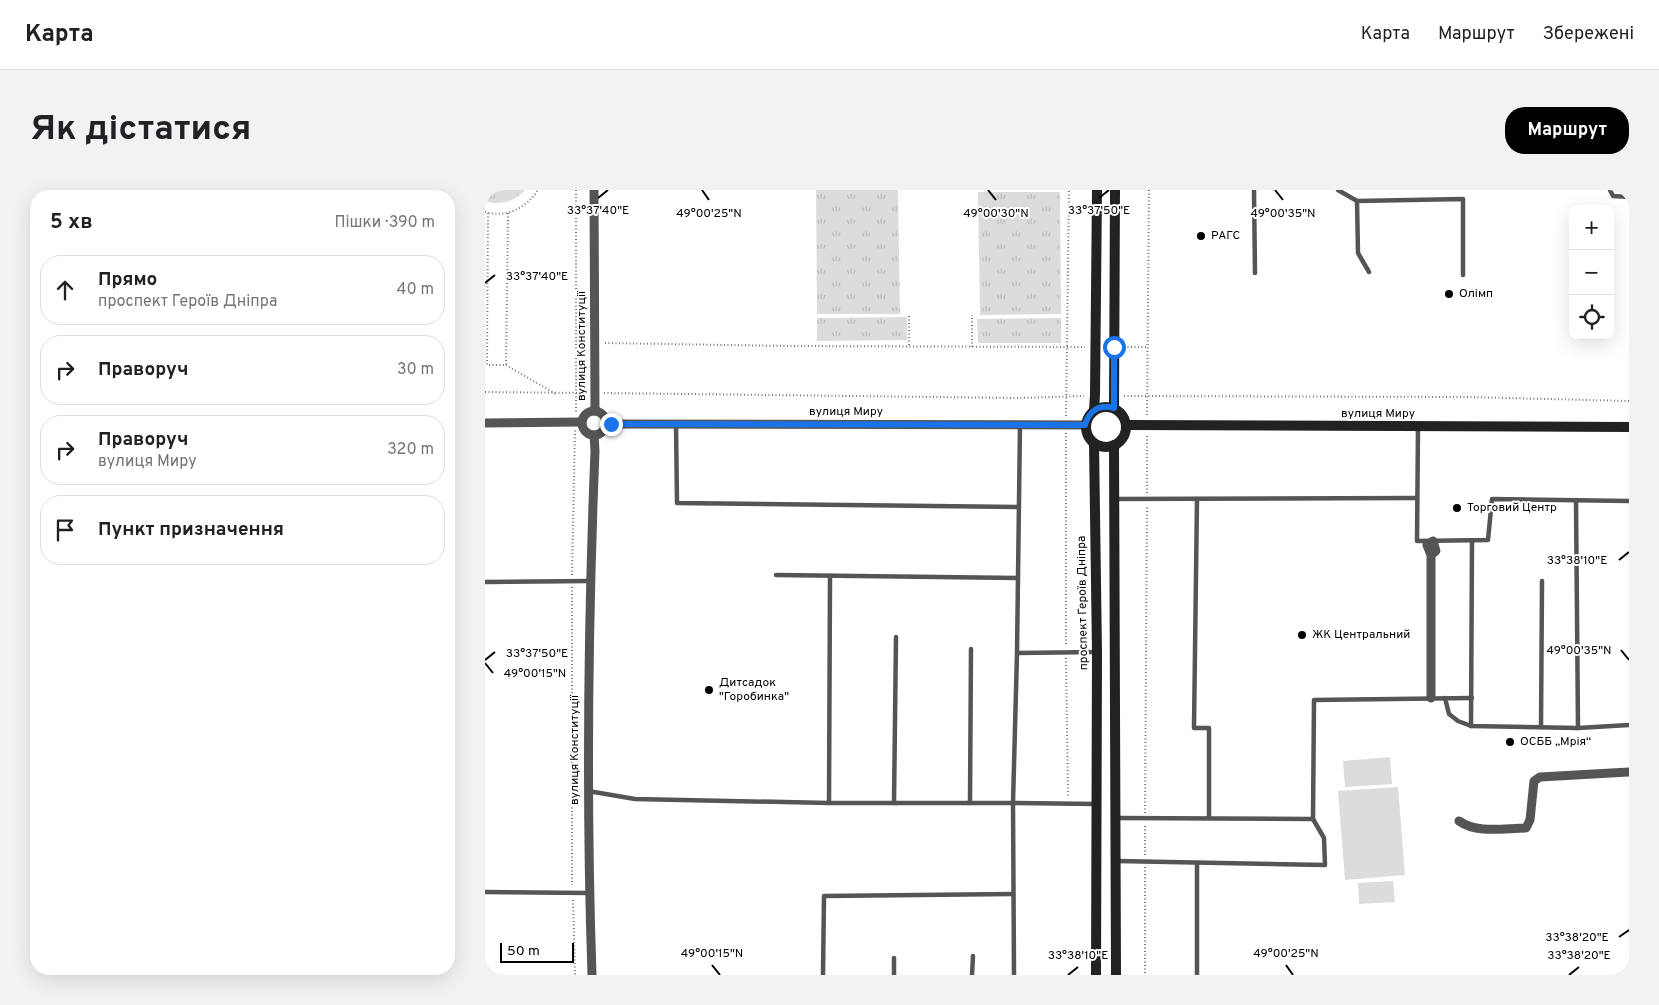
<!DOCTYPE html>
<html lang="uk">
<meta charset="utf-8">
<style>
body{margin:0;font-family:Overpass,sans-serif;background:#f2f2f2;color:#202124}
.controls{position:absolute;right:15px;top:15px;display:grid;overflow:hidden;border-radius:10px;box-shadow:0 5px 20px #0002}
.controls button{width:45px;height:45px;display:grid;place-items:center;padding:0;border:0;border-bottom:1px solid #e0e0e0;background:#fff;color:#202124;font:25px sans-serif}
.scale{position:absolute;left:15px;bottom:12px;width:74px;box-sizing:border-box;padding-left:5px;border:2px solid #000;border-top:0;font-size:14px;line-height:18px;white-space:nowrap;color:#000;-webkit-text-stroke:4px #fff;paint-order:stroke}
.stop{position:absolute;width:15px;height:15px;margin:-11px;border:4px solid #1a73e8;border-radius:50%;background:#fff}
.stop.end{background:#1a73e8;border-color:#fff;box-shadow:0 1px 5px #0008}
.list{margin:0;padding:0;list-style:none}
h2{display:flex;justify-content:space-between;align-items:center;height:65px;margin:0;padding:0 20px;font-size:21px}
h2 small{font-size:16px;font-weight:400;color:#757577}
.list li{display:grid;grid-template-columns:32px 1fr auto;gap:15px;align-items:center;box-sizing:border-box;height:70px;margin:0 10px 10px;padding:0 10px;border:1px solid #e0e0e0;border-radius:20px}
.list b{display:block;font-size:19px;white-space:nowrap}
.list p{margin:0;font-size:16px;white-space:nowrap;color:#757577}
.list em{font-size:16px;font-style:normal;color:#757577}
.icon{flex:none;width:28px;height:28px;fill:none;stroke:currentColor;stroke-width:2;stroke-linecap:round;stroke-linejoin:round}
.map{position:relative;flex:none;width:1144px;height:785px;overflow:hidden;border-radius:20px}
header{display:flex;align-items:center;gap:30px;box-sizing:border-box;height:70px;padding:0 25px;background:#fff;border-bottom:1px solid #e0e0e0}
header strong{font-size:24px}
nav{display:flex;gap:28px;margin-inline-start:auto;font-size:18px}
.intro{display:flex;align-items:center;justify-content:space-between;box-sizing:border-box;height:120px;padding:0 30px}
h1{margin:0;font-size:35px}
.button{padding:12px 22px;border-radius:20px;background:#000;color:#fff;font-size:18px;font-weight:700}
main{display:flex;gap:30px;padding:0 30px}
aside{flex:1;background:#fff;border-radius:20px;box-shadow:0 5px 20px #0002}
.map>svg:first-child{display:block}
.grass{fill:url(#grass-tufts)}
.pitch{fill:#dcdcdc}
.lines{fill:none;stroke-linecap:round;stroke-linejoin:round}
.path{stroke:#777;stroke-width:2;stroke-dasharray:1 2.5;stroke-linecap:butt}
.lane{stroke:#555;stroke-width:4.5}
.street{stroke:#555;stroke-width:9}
.secondary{stroke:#222;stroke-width:10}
.route{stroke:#1a73e8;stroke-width:6}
.ticks{fill:none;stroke:#000;stroke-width:2}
.poi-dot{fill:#000;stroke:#fff;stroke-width:2}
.labels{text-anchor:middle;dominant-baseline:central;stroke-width:4;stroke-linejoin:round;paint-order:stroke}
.poi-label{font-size:12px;fill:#000;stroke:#fff;text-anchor:start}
.street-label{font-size:12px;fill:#000;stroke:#fff}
.ticks-label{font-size:12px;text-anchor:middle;fill:#000;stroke:#fff;stroke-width:4;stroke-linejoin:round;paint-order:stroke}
</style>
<header>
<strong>Карта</strong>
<nav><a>Карта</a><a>Маршрут</a><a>Збережені</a></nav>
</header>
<div class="intro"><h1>Як дістатися</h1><a class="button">Маршрут</a></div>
<main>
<aside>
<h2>5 хв<small>Пішки · 390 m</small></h2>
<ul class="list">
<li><svg class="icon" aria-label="ahead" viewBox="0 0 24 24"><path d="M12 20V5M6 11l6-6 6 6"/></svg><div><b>Прямо</b><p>проспект Героїв Дніпра</p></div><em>40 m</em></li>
<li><svg class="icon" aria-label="right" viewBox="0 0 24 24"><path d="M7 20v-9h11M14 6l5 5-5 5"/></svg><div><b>Праворуч</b></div><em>30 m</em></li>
<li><svg class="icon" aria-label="right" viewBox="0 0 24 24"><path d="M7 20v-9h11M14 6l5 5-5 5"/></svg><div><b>Праворуч</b><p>вулиця Миру</p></div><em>320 m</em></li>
<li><svg class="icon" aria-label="arrive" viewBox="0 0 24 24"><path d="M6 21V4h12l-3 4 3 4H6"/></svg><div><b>Пункт призначення</b></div></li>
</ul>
</aside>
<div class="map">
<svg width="1144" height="785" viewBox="0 0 1144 785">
<defs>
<pattern id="grass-tufts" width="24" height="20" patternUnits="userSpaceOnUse" patternTransform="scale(1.25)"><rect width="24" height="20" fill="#dcdcdc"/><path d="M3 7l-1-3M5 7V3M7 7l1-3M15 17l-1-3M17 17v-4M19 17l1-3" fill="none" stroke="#bbb"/></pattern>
</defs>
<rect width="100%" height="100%" fill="#fff"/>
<!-- grass -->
<g class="grass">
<path d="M0 0H40C29 12 15 16 0 11Z"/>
<path d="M331 0H413L415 124H332Z"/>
<path d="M493 2H575L576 124 495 125Z"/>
<path d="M422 127V150L332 151V128Z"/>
<path d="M576 128V153H493L492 129Z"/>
</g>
<!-- pitch -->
<g class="pitch">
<path d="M905 567 907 594 860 597 858 571Z"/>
<path d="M913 597 920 685 860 690 853 601Z"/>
<path d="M908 691 910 712 874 714 873 693Z"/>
</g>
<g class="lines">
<!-- path -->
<g class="path">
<path d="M91 0V223"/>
<path d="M0 22C22 28 41 18 53 0"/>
<path d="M3 23 2 175H21L23 23"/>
<path d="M424 126V156"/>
<path d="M120 153 304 156 600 157"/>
<path d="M487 157V125"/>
<path d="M639 157H662"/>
<path d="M21 175 71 204"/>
<path d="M0 202 102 203"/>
<path d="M119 203 533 208 599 206"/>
<path d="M639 206 982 207 1144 211"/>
<path d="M662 225 664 0"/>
<path d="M581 226 584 0"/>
<path d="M581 243V456"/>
<path d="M662 303V245"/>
<path d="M87 385 90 240"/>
<path d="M87 397V695"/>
<path d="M581 468 583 606"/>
<path d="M660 623 662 315"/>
<path d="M660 665V635"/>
<path d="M660 677V785"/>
<path d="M88 710 90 785"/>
</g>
<!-- lane -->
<g class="lane">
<path d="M769 0 770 83"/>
<path d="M853 0 872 11 978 9V85"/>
<path d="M1125 0 1128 6 1144 7"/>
<path d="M872 11 873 63 884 82"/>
<path d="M191 234 192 313 534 317"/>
<path d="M535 235 532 463 612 462"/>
<path d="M933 237 932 351 1003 350 1007 309 1144 311"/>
<path d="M629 309 932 308"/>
<path d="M712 309 709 538H724V628"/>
<path d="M1091 310 1093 538"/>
<path d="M987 351 986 536 1093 538 1144 535"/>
<path d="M291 385 533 388"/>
<path d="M0 392 105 391"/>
<path d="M532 463 528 613 611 614"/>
<path d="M960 508 964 524 973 531 986 536"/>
<path d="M1056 537 1057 391"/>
<path d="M103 601 150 609 344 613H528L529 785"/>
<path d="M344 613 345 386"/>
<path d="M409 613 411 447"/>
<path d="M485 613 486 459"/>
<path d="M631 628 828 629 829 510 987 508"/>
<path d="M632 671 840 675 839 648 828 629"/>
<path d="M0 702 104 703"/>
<path d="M338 785 339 706 528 704"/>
<path d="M409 785V768"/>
<path d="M487 785 488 766"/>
<path d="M712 785V673"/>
</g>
<!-- street -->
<g class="street">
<path d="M109 0 110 221"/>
<circle cx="109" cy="233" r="12"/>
<path d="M0 233 97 232"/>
<path d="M121 234 600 235"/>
<path d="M946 365 942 355 948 351 951 361 946 365V508"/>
<path d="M974 631C992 644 1020 638 1041 638L1045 630 1049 591 1055 587 1144 582"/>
<path d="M107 785C101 610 103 435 110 261L109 245"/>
</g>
<!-- secondary -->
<g class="secondary">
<circle cx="621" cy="237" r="20"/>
<path d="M629 218 630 0"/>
<path d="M609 220 610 205 612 0"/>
<path d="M641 235 1144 237"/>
<path d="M609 253 612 462 611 785"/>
<path d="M629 255 631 785"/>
</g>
</g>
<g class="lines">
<!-- route -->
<path class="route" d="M126 234 600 235C604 221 614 214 629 218V157"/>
</g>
<!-- ticks -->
<path class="ticks" d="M217 0 224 10M503 0 511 10M790 0 798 10M113 8 123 0M614 8 624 0M0 93 10 85M1134 370 1144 362M1136 460 1144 470M0 470 10 462M0 473 8 483M1134 747 1144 740M227 775 235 785M801 775 808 785M583 785 593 777M1084 785 1094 777"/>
<!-- markers -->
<g class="poi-dot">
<circle cx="716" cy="46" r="5"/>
<circle cx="964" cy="104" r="5"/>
<circle cx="972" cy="318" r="5"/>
<circle cx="817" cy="445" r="5"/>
<circle cx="224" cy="500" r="5"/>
<circle cx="1025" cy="552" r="5"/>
</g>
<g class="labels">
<!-- poi labels -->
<g class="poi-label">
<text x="726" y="46">РАГС</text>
<text x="974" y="104">Олімп</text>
<text x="982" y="318">Торговий Центр</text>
<text x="827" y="445">ЖК Центральний</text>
<text x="234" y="493">Дитсадок<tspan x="234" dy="14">"Горобинка"</tspan></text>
<text x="1035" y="552">ОСББ „Мрія“</text>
</g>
<!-- street labels -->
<g class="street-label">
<text transform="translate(97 156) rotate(-90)">вулиця Конституції</text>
<text x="361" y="222">вулиця Миру</text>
<text x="893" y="224">вулиця Миру</text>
<text transform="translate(598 413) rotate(-91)">проспект Героїв Дніпра</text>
<text transform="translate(90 560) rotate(-90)">вулиця Конституції</text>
</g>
</g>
<g class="ticks-label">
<text x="113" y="24">33°37'40"E</text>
<text x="614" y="24">33°37'50"E</text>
<text x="224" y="27">49°00'25"N</text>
<text x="511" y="27">49°00'30"N</text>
<text x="798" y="27">49°00'35"N</text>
<text x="52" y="90">33°37'40"E</text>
<text x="1092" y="374">33°38'10"E</text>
<text x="1094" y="464">49°00'35"N</text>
<text x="52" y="467">33°37'50"E</text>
<text x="50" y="487">49°00'15"N</text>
<text x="1092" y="751">33°38'20"E</text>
<text x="227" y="767">49°00'15"N</text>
<text x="801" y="767">49°00'25"N</text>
<text x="593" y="769">33°38'10"E</text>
<text x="1094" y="769">33°38'20"E</text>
</g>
</svg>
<div class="controls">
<button>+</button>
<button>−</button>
<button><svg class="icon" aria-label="locate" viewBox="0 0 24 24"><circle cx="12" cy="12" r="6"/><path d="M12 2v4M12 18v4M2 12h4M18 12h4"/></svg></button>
</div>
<div class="scale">50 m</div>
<div class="stop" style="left:629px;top:157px"></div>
<div class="stop end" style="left:126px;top:234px"></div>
</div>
</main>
